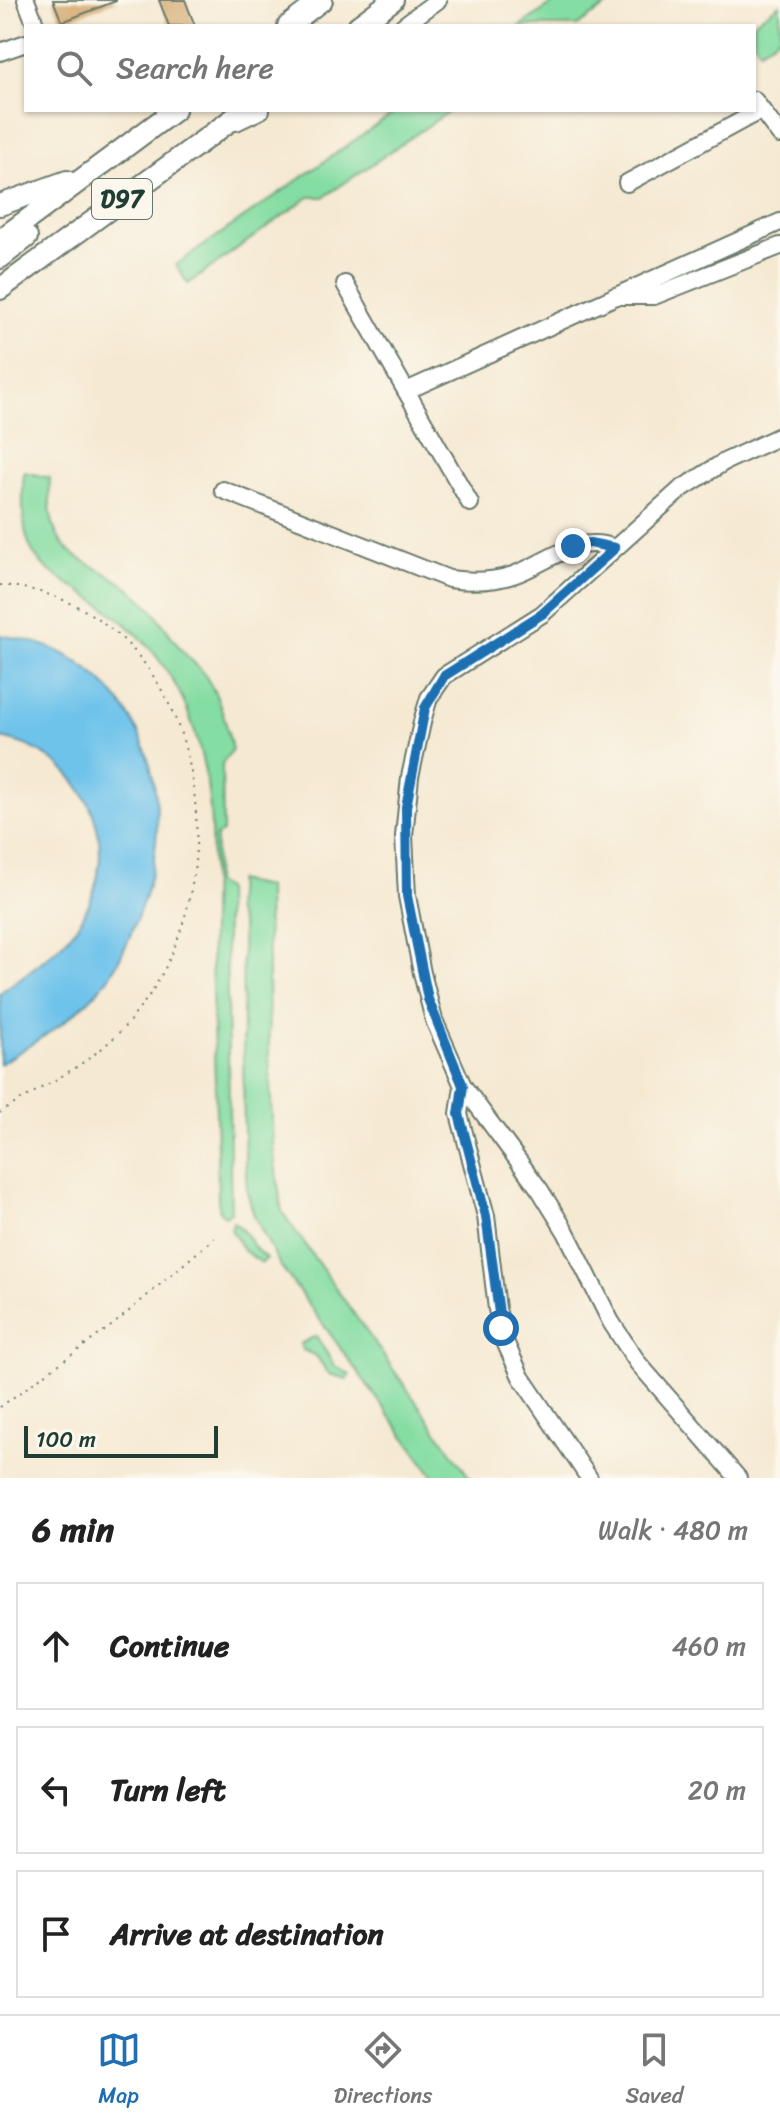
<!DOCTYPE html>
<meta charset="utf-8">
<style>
body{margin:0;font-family:Sriracha,sans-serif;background:#f2f2f2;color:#222}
.scale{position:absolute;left:24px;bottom:20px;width:194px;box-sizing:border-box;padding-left:8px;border:4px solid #1f3d34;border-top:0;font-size:22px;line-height:28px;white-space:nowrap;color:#1f3d34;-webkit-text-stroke:6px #fbf7ec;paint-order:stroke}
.stop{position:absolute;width:24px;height:24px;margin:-18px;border:6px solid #1f6fb2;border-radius:50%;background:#fff}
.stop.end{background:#1f6fb2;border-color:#fff;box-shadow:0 2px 8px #0008}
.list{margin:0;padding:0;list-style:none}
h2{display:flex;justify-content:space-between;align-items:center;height:104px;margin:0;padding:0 32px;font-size:34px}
h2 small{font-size:26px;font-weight:400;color:#767676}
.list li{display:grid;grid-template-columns:52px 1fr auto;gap:24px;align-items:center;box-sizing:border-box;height:128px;margin:0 16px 16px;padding:0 16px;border:2px solid #e0e0e0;border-radius:0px}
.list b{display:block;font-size:30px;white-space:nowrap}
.list em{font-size:26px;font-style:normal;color:#767676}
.icon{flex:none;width:44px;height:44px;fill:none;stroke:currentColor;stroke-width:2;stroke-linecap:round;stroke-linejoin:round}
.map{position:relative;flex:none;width:780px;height:1478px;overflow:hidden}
.search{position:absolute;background:#fff;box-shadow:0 2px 6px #0004;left:24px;right:24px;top:24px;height:88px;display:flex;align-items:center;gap:20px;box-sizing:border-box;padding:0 28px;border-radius:0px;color:#767676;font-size:30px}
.sheet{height:536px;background:#fff}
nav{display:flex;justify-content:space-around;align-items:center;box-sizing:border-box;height:112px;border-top:2px solid #e0e0e0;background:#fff;font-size:22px;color:#767676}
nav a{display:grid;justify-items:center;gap:4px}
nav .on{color:#1f6fb2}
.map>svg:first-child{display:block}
.green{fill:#84dda2;stroke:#528d6b;stroke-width:2}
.water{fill:#6ec3eb;stroke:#468090;stroke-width:2}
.building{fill:#d5aa71}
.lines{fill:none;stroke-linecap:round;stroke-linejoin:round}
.minor-casing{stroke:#6a796b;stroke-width:20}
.major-casing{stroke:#6a796b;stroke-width:24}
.path{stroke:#6a796b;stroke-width:2;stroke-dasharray:2 6;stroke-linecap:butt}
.minor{stroke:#fff;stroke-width:16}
.major{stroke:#fff;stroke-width:20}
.route{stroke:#1f6fb2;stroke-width:10}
.labels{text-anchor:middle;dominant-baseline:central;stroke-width:6;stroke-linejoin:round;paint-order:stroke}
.shield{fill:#fbf7ec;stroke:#61756b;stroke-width:2}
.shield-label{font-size:24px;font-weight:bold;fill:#1f3d34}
</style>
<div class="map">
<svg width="780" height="1478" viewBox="0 0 780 1478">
<rect width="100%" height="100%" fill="#fbf7ec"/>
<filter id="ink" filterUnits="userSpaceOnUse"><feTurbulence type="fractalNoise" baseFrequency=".0125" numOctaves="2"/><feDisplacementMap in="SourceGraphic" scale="16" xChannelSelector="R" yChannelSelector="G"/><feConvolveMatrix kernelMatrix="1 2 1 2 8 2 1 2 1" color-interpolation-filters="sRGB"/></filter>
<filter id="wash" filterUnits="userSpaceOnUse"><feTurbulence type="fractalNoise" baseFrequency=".006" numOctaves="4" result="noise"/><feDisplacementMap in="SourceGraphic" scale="32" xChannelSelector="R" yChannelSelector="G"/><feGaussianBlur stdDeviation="1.8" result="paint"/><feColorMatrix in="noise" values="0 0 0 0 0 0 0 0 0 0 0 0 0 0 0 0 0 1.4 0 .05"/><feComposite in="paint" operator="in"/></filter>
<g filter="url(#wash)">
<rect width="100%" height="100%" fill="#f5e9d2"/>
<!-- green -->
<g class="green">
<path d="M558 0H615L577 26H520Z"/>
<path d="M780 4V36L760 50 754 41V26H749Z"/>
<path d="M398 110H451L324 197H309L188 284 176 265Z"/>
<path d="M24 472 50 478C44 570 89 550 142 599 157 612 167 632 180 648 186 656 194 662 201 670 219 693 226 721 232 750L222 764 223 832 216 836 215 883 225 889 231 1212 225 1216 220 1212 218 1201C217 1118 213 1035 211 952 210 861 221 794 186 707 172 672 146 639 116 616 48 563 16 577 24 472Z"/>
<path d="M237 881 267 887 269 1052 273 1148 282 1212 470 1478H435L280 1265 254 1216 247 1191 244 1136 242 927 235 910Z"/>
<path d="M233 1222C248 1230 251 1250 267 1258L262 1263 243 1250 231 1229Z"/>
<path d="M316 1336 334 1365 350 1375 347 1379 329 1374 316 1356 303 1350 300 1344Z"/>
</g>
<!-- water -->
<path class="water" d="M0 635C22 639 44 643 64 654 157 705 176 817 140 910 130 938 118 968 98 991 70 1022 35 1042 0 1064V993C28 972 64 949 82 918 126 842 85 753 0 738Z"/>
<g id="blocks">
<!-- building -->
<g class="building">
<path d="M53 0H116V1L62 22Z"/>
<path d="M159 0H185L195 26H169Z"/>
</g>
</g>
</g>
<g filter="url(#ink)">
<use href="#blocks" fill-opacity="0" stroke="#6a796b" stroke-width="2"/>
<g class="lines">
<!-- minor casing -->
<g class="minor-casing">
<g id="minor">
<path d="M26 0 36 26"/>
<path d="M403 26 438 0"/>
<path d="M0 52 26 43"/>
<path d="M754 100 780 135"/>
<path d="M236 122 261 110"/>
<path d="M627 183 761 110"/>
<path d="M345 284 470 503"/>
<path d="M615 296H654L780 246"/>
<path d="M406 391 780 222"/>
<path d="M223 490 449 579C471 582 492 582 513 575 548 563 576 533 615 548"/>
<path d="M463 1086 459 1114 486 1216 497 1309 506 1344 521 1377 589 1478"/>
<path d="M738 1478 638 1363 611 1322 566 1232 540 1190 463 1086 434 1020 422 973 407 896 404 836 410 777 423 718 429 698 444 676 542 614 681 489 724 462 780 436"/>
</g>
</g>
<!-- major casing -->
<g class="major-casing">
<g id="major">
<path d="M288 26 322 0"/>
<path d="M358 26 393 0"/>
<path d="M0 205 67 181"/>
<path d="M0 240 175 110"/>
<path d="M0 258 27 237"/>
<path d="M0 289 245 110"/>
</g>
</g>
<!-- path -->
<g class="path">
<path d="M0 585C196 601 244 853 150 994 106 1060 62 1073 0 1113"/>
<path d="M0 1407 114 1324 214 1238"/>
</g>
<!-- minor -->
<use href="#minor" class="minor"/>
<!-- major -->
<use href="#major" class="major"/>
</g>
</g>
<g class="lines" filter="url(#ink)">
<!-- route -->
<path class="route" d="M501 1328 486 1216 459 1114 463 1086 428 999 407 896 406 807 425 708 444 676 542 614 615 548 590 543 573 546"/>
</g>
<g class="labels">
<!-- shield labels -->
<rect class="shield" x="92" y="179" width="60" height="40" rx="6"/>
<g class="shield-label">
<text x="122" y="199">D97</text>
</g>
</g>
</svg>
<div class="scale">100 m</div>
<div class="stop" style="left:501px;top:1328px"></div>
<div class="stop end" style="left:573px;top:546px"></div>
<div class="search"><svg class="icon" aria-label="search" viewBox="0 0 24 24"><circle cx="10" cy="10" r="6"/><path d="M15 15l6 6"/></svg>Search here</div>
</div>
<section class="sheet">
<h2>6 min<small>Walk · 480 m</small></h2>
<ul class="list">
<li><svg class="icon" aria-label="ahead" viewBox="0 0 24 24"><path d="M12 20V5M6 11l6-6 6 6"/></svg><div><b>Continue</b></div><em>460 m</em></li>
<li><svg class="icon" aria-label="left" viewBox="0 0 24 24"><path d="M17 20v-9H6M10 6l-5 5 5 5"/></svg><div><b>Turn left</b></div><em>20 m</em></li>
<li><svg class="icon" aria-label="arrive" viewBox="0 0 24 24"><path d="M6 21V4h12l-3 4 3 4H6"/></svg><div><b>Arrive at destination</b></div></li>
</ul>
</section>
<nav>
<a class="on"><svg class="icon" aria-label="map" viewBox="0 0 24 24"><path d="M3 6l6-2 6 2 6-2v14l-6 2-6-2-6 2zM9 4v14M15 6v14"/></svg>Map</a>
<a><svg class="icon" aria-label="directions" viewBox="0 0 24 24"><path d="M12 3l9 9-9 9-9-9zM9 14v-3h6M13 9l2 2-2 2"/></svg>Directions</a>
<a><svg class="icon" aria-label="saved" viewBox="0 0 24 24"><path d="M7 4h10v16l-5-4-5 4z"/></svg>Saved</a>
</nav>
